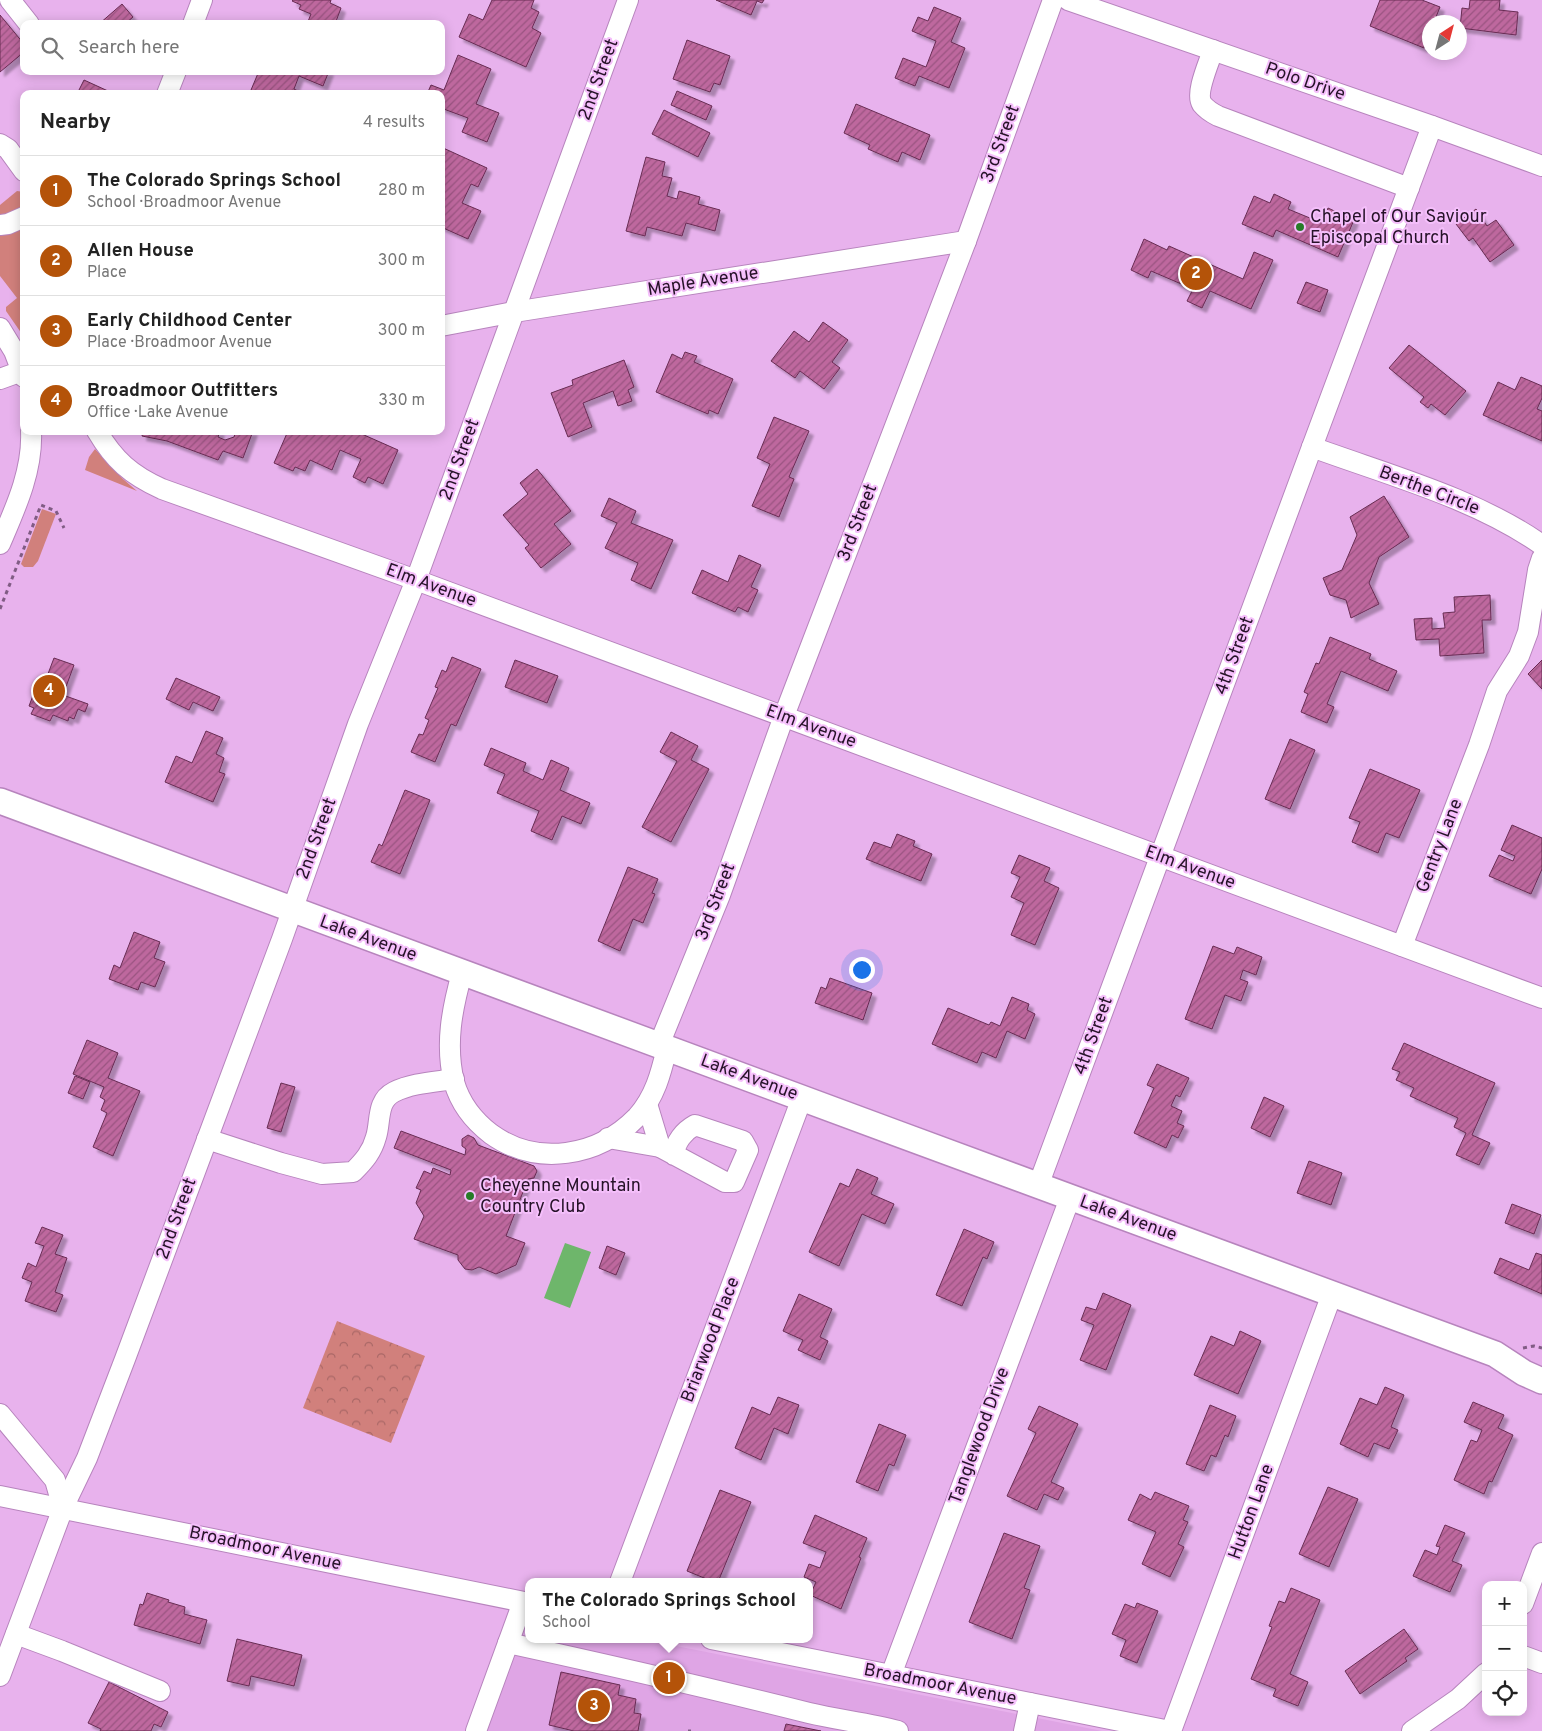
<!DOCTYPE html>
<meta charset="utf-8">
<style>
body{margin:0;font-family:Overpass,sans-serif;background:#f6f6f6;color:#222}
.controls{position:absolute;right:15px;bottom:15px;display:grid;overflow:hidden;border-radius:10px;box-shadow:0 2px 12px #0003}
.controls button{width:45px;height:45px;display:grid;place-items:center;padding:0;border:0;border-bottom:1px solid #e0e0e0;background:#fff;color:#222;font:25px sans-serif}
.compass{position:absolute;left:1422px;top:15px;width:45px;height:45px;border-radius:50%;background:#fff;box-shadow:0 2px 12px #0003;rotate:36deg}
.you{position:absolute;left:861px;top:969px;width:18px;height:18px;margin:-12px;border:4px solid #fff;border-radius:50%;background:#1a73e8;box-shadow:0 0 0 8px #1a73e833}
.badge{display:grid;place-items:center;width:32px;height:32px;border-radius:50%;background:#b45309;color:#fff;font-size:16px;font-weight:700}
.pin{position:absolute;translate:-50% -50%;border:2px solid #fff;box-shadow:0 1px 5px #0006}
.popup{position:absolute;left:525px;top:1578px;width:288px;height:65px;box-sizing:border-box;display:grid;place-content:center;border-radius:10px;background:#fff;filter:drop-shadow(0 1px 4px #0005);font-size:16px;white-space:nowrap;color:#767676}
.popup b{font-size:19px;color:#222}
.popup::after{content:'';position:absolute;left:50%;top:100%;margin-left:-10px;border:10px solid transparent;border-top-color:#fff}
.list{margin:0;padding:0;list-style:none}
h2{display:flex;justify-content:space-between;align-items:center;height:65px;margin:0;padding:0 20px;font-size:21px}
h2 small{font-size:16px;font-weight:400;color:#767676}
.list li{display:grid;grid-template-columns:32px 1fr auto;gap:15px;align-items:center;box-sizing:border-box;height:70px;padding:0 20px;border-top:1px solid #e0e0e0}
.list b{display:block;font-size:19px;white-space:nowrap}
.list p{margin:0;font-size:16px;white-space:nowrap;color:#767676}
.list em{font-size:16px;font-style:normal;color:#767676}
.icon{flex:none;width:28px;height:28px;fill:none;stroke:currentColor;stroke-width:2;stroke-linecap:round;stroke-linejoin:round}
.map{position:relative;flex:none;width:1542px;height:1731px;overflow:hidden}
.search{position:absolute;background:#fff;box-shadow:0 2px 12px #0003;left:20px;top:20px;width:425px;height:55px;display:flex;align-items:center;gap:12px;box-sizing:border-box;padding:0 18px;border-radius:10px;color:#767676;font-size:19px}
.panel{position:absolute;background:#fff;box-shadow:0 2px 12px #0003;left:20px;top:90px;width:425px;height:345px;border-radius:10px}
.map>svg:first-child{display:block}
.built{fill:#dfa5e5}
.green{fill:#d1807c}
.park{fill:url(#park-crowns)}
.water{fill:#6eb66b}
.building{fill:url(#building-hatch);stroke:#682c53;filter:url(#shadow)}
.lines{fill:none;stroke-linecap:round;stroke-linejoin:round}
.minor-casing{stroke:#b784bd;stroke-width:22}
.major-casing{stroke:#b784bd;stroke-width:28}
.path{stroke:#805c84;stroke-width:3;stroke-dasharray:4 4;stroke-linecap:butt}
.minor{stroke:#fff;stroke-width:20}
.major{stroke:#fff;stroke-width:25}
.poi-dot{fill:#277c28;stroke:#f5bffb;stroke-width:2}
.labels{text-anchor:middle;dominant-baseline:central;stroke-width:4;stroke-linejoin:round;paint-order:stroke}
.street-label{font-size:18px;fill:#261228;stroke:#f5bffb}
.poi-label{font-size:18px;fill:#261228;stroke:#f5bffb;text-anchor:start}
</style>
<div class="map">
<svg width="1542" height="1731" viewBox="0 0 1542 1731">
<defs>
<pattern id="park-crowns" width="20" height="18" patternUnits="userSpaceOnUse" patternTransform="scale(1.25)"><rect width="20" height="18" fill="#d1807c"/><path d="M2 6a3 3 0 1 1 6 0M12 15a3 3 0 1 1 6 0" fill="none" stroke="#a96766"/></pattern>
<pattern id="building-hatch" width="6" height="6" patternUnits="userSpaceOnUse" patternTransform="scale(1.25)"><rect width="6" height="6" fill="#be689e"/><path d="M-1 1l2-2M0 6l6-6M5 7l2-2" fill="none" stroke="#9a5481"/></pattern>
<filter id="shadow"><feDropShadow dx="4.5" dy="4.5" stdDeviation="1" flood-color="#0004"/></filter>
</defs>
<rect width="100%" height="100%" fill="#e8b2ed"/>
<!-- built -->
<path class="built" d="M529 1620V1639H641L1102 1731H483L522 1625Z"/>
<!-- green -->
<g class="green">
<path d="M17 191 24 192V207L0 220V205Z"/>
<path d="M24 228V337L6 311V307L17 298 0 276V234Z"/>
<path d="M95 449 123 479 137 491 85 470 89 457Z"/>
<path d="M42 509 56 514 38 561 33 567H24L21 564Z"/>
</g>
<!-- park -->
<path class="park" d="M337 1321 425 1356 391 1443 303 1408Z"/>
<!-- water -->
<path class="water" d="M565 1243 591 1252 570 1308 544 1298Z"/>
<!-- building -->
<g class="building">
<path d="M293 0H331L330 3 341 8 335 24H307L311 14 299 9 301 5 292 1Z"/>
<path d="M492 0H534L531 8 539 12 532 28 541 33 526 67 459 37 469 14 483 20Z"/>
<path d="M716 0H764L762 3 757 1 751 15Z"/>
<path d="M1380 0H1422L1440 7 1434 22H1430V34L1424 48 1370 26Z"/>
<path d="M1470 0H1500L1499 10 1518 12 1516 35 1460 28 1462 8 1469 9Z"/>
<path d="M122 4 133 17 125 24H99Z"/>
<path d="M934 7 961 18 951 42 965 48 949 88 919 76 915 86 895 78 903 58 926 67 936 41 912 31 918 17 928 21Z"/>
<path d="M0 15 24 44V52L0 72Z"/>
<path d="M687 40 730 56 720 85 714 83 710 92 673 79Z"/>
<path d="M458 55 491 69 476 104 499 113 487 142 462 132 468 118 441 108V94H427L431 85 444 90Z"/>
<path d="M259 71H329L323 86 299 76 294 89 304 94H260L251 90Z"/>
<path d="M84 80 108 91 107 94H77Z"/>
<path d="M677 91 712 106 706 120 671 105Z"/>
<path d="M856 104 930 135 920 160 902 152 898 162 868 149 870 145 844 133Z"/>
<path d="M664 110 710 133 698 157 652 134Z"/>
<path d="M441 147 487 168 478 187 471 184 462 203 481 211 468 239 441 227Z"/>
<path d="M646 157 665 162 662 176 672 178 667 196 677 199 679 191 700 197 698 204 720 210 715 231 686 223 682 236 647 227 645 236 626 231Z"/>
<path d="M1274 194 1291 202 1288 209 1322 223 1328 208 1354 220 1338 257 1276 230 1273 237 1242 224 1254 196 1270 203Z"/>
<path d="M1476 209 1487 226 1496 220 1514 245 1490 262 1473 238 1469 241 1456 224Z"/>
<path d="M1144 239 1167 250 1169 246 1243 279 1254 252 1273 260 1251 309 1210 291 1202 308 1187 301 1193 289 1151 271 1148 278 1131 270Z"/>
<path d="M1306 282 1328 290 1320 312 1297 303Z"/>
<path d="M823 322 848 340 832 362 840 368 824 389 800 371 795 378 771 361 794 331 809 342Z"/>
<path d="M1409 345 1466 391 1445 415 1431 404 1428 408 1420 402 1424 397 1389 368Z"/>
<path d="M685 352 697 356 694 362 733 379 718 414 709 410 708 414 656 392 672 354 682 359Z"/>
<path d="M624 360 634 387 628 390 632 401 618 406 613 391 583 403 592 427 568 437 551 393 573 385 572 380Z"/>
<path d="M1521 377 1542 386V398L1537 409 1542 411V441L1483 415 1498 382 1515 390Z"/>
<path d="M774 417 809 431 789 477 794 479 779 517 752 506 770 464 757 458Z"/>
<path d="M143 431H220L218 437 225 440 234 437 236 431H253L243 458 223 451 218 460 167 441 142 436Z"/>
<path d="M288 431H355L398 450 383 484 368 477 365 483 353 477 361 459 340 450 332 470 310 460 305 471 295 467 293 471 274 463Z"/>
<path d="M537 469 571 511 554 524 571 544 541 568 525 548 529 545 503 515 528 494 520 483Z"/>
<path d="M1384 496 1409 537 1379 557 1369 583 1379 604 1351 618 1346 600 1330 595 1323 578 1342 570 1357 535 1350 517Z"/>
<path d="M609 498 636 511 631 523 673 540 651 589 631 580 638 563 605 548 617 523 601 516Z"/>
<path d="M739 555 761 565 751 587 758 590 748 612 738 607 735 612 692 593 702 570 728 582Z"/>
<path d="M1490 595 1491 620H1482L1484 653 1440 656 1439 639 1416 640 1414 619 1432 618V629L1445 628 1443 613 1455 612 1454 597Z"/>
<path d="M1330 637 1371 654 1369 659 1397 671 1388 691 1341 671 1327 704 1334 707 1327 723 1301 712 1308 694 1304 692 1316 663 1319 664Z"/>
<path d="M452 657 481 669 456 726 451 724 435 762 411 752 419 734 423 735 429 720 425 718 438 688 435 687 442 670 446 672Z"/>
<path d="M54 658 74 665 63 695 88 704 85 712 78 709 74 719 69 717 68 721 53 715 50 721 31 714 34 708 29 706 37 685 43 687Z"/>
<path d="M515 660 558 676 547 703 505 687Z"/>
<path d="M1542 660V689L1528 674Z"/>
<path d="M176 678 220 697 213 711 193 702 189 710 166 699Z"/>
<path d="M206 731 223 738 216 754 224 758 219 772 225 774 213 802 165 782 176 756 192 763Z"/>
<path d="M671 732 698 746 691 760 709 769 671 842 642 827 677 761 660 752Z"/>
<path d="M1290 739 1315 750 1290 809 1265 799Z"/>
<path d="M491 748 526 763 523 771 543 780 551 760 569 768 560 790 590 803 581 824 562 816 552 840 531 831 539 811 497 793 505 774 484 765Z"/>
<path d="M1370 769 1420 790 1399 838 1386 833 1378 853 1352 842 1360 822 1349 818Z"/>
<path d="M405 790 430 800 400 874 371 862 379 844 382 846Z"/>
<path d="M1512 825 1542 838V869L1531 894 1489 876 1499 855 1513 861 1515 856 1501 850Z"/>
<path d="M897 834 915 841 913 846 932 854 921 881 866 859 874 842 891 848Z"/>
<path d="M1019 855 1050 868 1044 881 1059 888 1035 945 1011 935 1024 903 1011 897 1020 877 1011 873Z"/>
<path d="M628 867 658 879 652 893 655 894 643 923 633 919 620 951 598 941Z"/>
<path d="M134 932 160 942 154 958 165 962 155 987 141 982 138 990 109 979 114 965 120 968Z"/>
<path d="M1213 946 1234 954 1237 947 1262 957 1256 975 1243 970 1240 979 1248 982 1241 1001 1225 995 1212 1029 1185 1019Z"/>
<path d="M830 978 872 993 863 1020 815 1003 821 987 826 989Z"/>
<path d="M1012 997 1029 1004 1027 1010 1035 1014 1025 1039 1007 1031 996 1058 982 1052 977 1063 932 1044 948 1008 989 1025 991 1022 1000 1026Z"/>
<path d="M87 1040 118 1053 108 1078 140 1091 113 1156 93 1147 107 1113 101 1110 105 1100 100 1097 104 1087 73 1074Z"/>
<path d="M1404 1043 1495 1083 1472 1135 1490 1143 1479 1165 1456 1155 1466 1133 1454 1127 1458 1118 1410 1096 1414 1088 1396 1080 1400 1072 1392 1069Z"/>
<path d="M1157 1064 1189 1078 1180 1097 1176 1095 1171 1106 1182 1111 1177 1123 1184 1126 1178 1138 1172 1135 1166 1148 1134 1133 1154 1088 1147 1085Z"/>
<path d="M75 1076 90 1082 83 1099 68 1093Z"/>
<path d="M281 1083 295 1087 281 1132 267 1128Z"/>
<path d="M1264 1097 1284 1106 1270 1137 1251 1128Z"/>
<path d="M401 1131 465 1155 466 1149 462 1146V1139L468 1135 474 1138 478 1145 534 1166 537 1171 534 1178 528 1179 506 1236 525 1243 516 1265 496 1274 479 1267 472 1270 465 1269 458 1260V1255L414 1239 424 1216 416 1203 421 1190 416 1188 424 1171 431 1174 433 1168 450 1175 451 1170 394 1148Z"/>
<path d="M1309 1161 1342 1173 1331 1205 1297 1193Z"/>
<path d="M857 1169 878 1178 871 1194 894 1204 885 1224 862 1214 839 1266 809 1252 840 1183 849 1187Z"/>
<path d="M1512 1204 1541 1215 1534 1234 1505 1223Z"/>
<path d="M42 1227 63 1235 55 1254 67 1258 55 1292 63 1295 56 1312 25 1301 32 1282 22 1278 28 1263 36 1267 44 1246 35 1243Z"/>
<path d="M964 1229 994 1242 987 1259 983 1257 962 1306 936 1295Z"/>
<path d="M607 1246 625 1253 616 1275 599 1268Z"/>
<path d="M1536 1253 1542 1255V1294L1494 1273 1500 1258 1529 1270Z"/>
<path d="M1103 1293 1131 1305 1106 1370 1080 1360 1094 1325 1081 1320 1086 1307 1096 1310Z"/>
<path d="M799 1294 832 1309 820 1337 828 1341 820 1360 798 1350 803 1340 783 1331Z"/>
<path d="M1240 1331 1261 1341 1238 1394 1194 1375 1211 1336 1234 1346Z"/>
<path d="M1385 1387 1404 1395 1391 1427 1398 1430 1389 1449 1374 1443 1368 1457 1340 1444 1360 1398 1377 1405Z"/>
<path d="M778 1397 799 1405 788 1434 774 1428 761 1460 735 1448 752 1407 770 1415Z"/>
<path d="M1473 1402 1504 1415 1498 1428 1513 1435 1492 1482 1489 1481 1484 1494 1454 1480 1471 1440 1477 1442 1482 1430 1464 1422Z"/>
<path d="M1210 1405 1236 1416 1228 1437 1225 1435 1216 1457 1211 1455 1204 1471 1186 1464Z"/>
<path d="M1039 1406 1078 1424 1051 1482 1064 1488 1058 1500 1044 1494 1037 1510 1007 1496 1036 1433 1028 1429Z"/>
<path d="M879 1424 906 1435 894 1466 889 1464 878 1491 856 1482Z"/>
<path d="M1328 1487 1358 1499 1329 1567 1299 1554Z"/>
<path d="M720 1490 751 1502 718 1582H714L687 1571Z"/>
<path d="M1155 1492 1189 1506 1183 1520 1188 1522 1178 1544 1184 1547 1170 1577 1142 1564 1156 1532 1128 1520 1140 1494 1151 1500Z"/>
<path d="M815 1515 867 1538 859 1557 861 1558 841 1609 810 1595 816 1582 804 1577 809 1564 820 1568 826 1552 803 1543Z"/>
<path d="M1445 1525 1465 1533 1452 1561 1462 1565 1450 1592 1413 1576 1425 1550 1437 1555 1440 1547 1436 1546Z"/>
<path d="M1004 1533 1040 1546 1024 1588 1030 1590 1012 1639 969 1622Z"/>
<path d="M1291 1588 1320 1600 1290 1674 1308 1682 1298 1706 1273 1696 1276 1689 1251 1679 1272 1627 1269 1626 1279 1601 1285 1603Z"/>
<path d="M147 1593 169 1600 168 1602 185 1607 184 1614 207 1620 200 1644 134 1625 140 1604 143 1605Z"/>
<path d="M1137 1603 1158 1611 1137 1663 1120 1656 1126 1640 1112 1634 1125 1604 1135 1608Z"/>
<path d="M1404 1629 1418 1649 1405 1658 1407 1661 1360 1694 1345 1671Z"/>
<path d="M237 1639 302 1655 294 1686 251 1676 249 1686 227 1681Z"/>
<path d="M561 1672 620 1685 618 1695 636 1699 634 1713 641 1714 638 1731H574L549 1725Z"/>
<path d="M109 1682 168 1712 161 1727 154 1724 151 1731H100L101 1729 88 1723Z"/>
<path d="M786 1724 821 1731H784Z"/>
</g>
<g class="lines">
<!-- minor casing -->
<g class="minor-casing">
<g id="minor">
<path d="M10 0 29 24"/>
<path d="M1068 0 1432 126 1542 166"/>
<path d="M193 24 202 0"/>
<path d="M1213 50C1209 63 1195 93 1202 104 1206 109 1212 113 1218 116L1409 188"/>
<path d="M167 94 176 71"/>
<path d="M0 144 8 149 24 171"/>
<path d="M0 225 8 224 24 217"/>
<path d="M441 326 514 312 966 241"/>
<path d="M0 328 14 351 24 377"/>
<path d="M0 379 22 371"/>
<path d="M97 431C114 460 131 475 162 489L416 580 1542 998"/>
<path d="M1312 447C1388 475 1475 498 1542 545"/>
<path d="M0 544C15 509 33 471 31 431"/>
<path d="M1402 946 1479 745 1497 691 1519 656 1528 632 1538 570 1542 558"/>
<path d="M462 973C452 1009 445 1044 454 1082 460 1103 474 1121 491 1134 537 1167 598 1157 637 1117 655 1097 661 1073 667 1048"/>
<path d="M659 1045 720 895 784 716 966 241 1053 0"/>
<path d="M647 1104 660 1147"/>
<path d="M608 1138 660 1147 725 1182H734L748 1150 743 1141 695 1125C684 1131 675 1142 674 1155"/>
<path d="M207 1139 281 1163 322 1174 353 1172C364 1161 372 1152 376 1137 381 1122 376 1101 394 1092 412 1083 435 1082 454 1079"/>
<path d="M1038 1186 1312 447 1432 126"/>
<path d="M0 1414 55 1480 63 1508"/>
<path d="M0 1496 529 1603"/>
<path d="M620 1582 802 1098"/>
<path d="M1523 1604 1542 1553"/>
<path d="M16 1634 62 1651 160 1691"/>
<path d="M711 1639 1170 1731"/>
<path d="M508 1643C609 1665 709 1688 809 1713 838 1720 869 1723 898 1731"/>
<path d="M1523 1656 1542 1663"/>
<path d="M891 1675 1070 1198"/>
<path d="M0 1676 63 1508 87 1458 125 1359 282 939 358 724 416 580 628 0"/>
<path d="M476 1731 523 1602"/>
<path d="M1024 1731 1030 1703"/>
<path d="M1171 1731 1332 1294"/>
<path d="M1412 1731 1458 1699 1486 1673"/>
</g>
</g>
<!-- major casing -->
<g class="major-casing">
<path id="major" d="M0 801C497 988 997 1169 1495 1354L1524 1373 1542 1381"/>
</g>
<!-- path -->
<g class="path">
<path d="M0 609 41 505 56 511 64 528"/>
<path d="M1523 1348 1534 1346 1542 1348"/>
<path d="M688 1731H691"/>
</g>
<!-- minor -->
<use href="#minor" class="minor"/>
<!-- major -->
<use href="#major" class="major"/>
</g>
<!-- markers -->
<g class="poi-dot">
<circle cx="1300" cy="227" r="5"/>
<circle cx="470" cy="1196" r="5"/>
</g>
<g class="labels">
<!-- street labels -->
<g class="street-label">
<text transform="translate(599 80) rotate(-70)">2nd Street</text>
<text transform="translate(1305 82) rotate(19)">Polo Drive</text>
<text transform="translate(1001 144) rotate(-70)">3rd Street</text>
<text transform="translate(703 282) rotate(-9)">Maple Avenue</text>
<text transform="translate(460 460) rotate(-70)">2nd Street</text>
<text transform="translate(1429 491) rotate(21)">Berthe Circle</text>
<text transform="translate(858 523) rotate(-69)">3rd Street</text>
<text transform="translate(431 586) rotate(20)">Elm Avenue</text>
<text transform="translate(1235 656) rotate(-70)">4th Street</text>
<text transform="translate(811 727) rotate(20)">Elm Avenue</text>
<text transform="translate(317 839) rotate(-70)">2nd Street</text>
<text transform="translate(1440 846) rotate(-69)">Gentry Lane</text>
<text transform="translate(1190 868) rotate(20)">Elm Avenue</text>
<text transform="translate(716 902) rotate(-69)">3rd Street</text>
<text transform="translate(368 939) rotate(20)">Lake Avenue</text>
<text transform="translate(1094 1036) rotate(-70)">4th Street</text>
<text transform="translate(749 1078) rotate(20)">Lake Avenue</text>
<text transform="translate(177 1219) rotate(-70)">2nd Street</text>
<text transform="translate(1128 1219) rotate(20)">Lake Avenue</text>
<text transform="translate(711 1340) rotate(-69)">Briarwood Place</text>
<text transform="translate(980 1436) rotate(-70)">Tanglewood Drive</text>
<text transform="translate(1252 1512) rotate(-70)">Hutton Lane</text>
<text transform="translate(265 1549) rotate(12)">Broadmoor Avenue</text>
<text transform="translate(940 1685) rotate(11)">Broadmoor Avenue</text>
</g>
<!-- poi labels -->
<g class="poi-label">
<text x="1310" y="217">Chapel of Our Saviour<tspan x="1310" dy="21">Episcopal Church</tspan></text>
<text x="480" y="1186">Cheyenne Mountain<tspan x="480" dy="21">Country Club</tspan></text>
</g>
</g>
</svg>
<div class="controls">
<button>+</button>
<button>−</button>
<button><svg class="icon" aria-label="locate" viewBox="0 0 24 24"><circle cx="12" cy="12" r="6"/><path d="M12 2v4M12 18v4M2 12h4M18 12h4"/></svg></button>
</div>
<svg class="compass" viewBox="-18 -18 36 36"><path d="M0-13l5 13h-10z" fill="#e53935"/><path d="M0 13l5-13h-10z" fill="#767676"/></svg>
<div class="you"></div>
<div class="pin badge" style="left:669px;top:1678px">1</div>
<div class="popup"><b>The Colorado Springs School</b>School</div>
<div class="pin badge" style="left:1196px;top:274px">2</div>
<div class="pin badge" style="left:594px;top:1706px">3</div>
<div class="pin badge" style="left:49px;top:691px">4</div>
<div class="search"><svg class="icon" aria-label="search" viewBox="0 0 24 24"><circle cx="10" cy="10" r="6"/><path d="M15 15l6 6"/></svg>Search here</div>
<section class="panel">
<h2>Nearby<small>4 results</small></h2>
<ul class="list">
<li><span class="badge">1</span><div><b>The Colorado Springs School</b><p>School · Broadmoor Avenue</p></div><em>280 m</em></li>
<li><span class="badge">2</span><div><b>Allen House</b><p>Place</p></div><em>300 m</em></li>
<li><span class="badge">3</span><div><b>Early Childhood Center</b><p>Place · Broadmoor Avenue</p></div><em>300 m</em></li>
<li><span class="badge">4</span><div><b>Broadmoor Outfitters</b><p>Office · Lake Avenue</p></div><em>330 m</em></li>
</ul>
</section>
</div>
